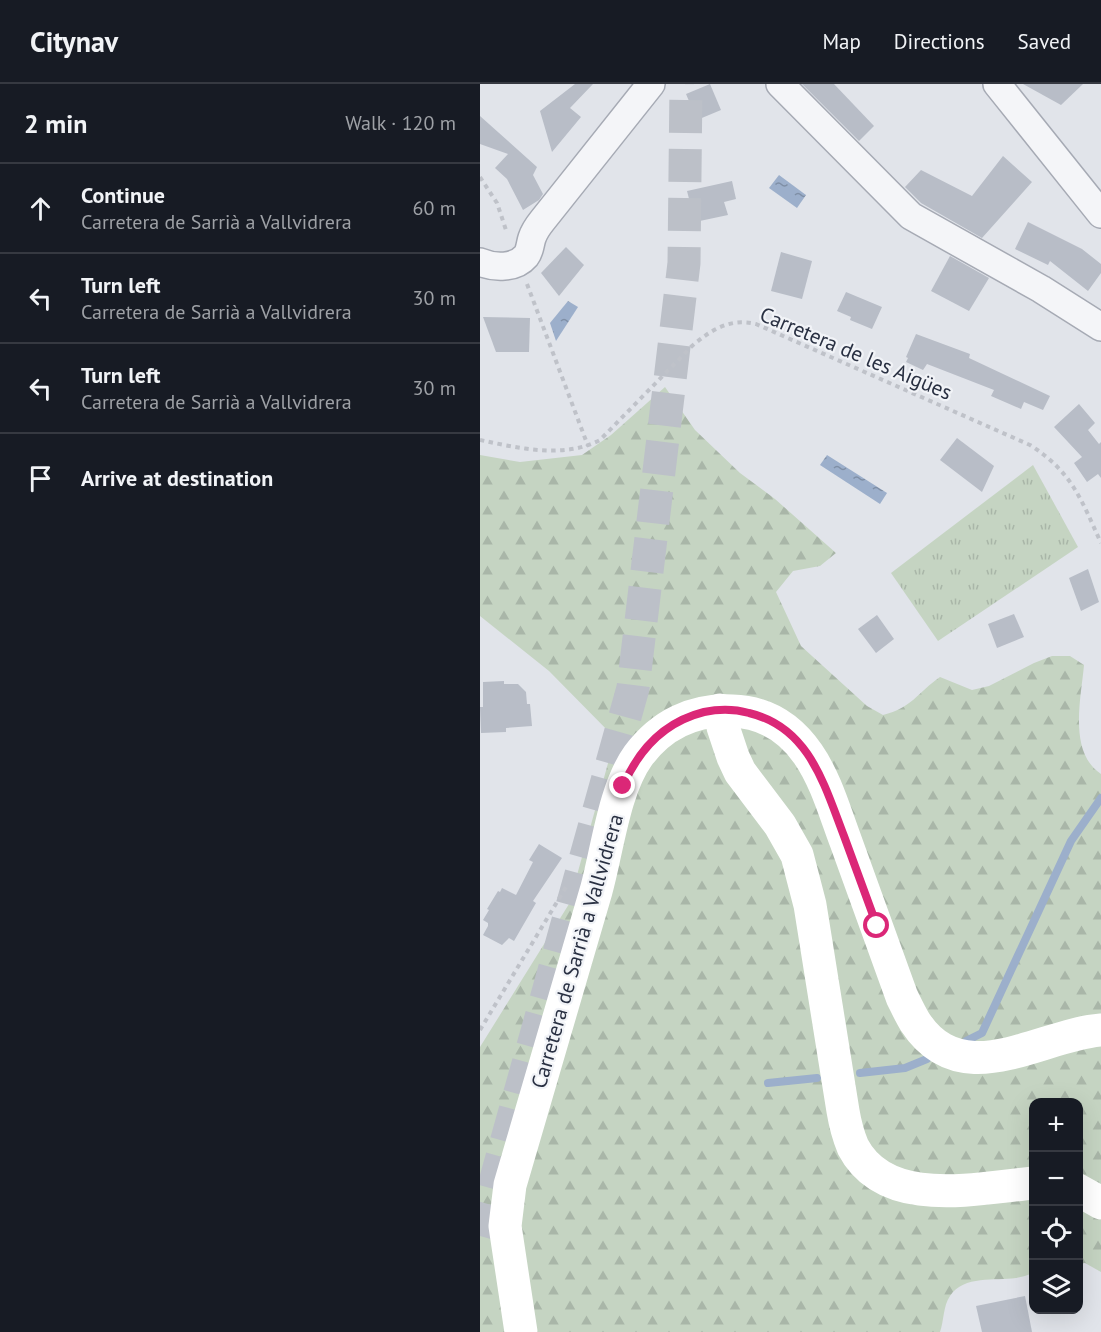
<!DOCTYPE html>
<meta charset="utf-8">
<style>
body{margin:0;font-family:"PT Sans",sans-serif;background:#20242c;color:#f1f3f6}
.controls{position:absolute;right:18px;bottom:18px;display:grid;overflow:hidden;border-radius:12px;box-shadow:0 6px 24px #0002}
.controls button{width:54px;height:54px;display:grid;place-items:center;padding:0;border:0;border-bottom:2px solid #363941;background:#171b24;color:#f1f3f6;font:30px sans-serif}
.stop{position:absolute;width:18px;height:18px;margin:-14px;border:4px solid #db2777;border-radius:50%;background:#fff}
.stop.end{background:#db2777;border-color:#fff;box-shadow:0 2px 6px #0008}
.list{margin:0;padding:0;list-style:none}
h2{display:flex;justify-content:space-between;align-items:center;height:78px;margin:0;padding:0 24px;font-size:26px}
h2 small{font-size:20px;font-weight:400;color:#9ea1a6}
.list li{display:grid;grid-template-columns:39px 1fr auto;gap:18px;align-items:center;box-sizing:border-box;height:90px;padding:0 24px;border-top:2px solid #363941}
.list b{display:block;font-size:22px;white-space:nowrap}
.list p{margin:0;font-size:20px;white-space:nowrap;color:#9ea1a6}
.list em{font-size:20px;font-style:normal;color:#9ea1a6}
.icon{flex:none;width:33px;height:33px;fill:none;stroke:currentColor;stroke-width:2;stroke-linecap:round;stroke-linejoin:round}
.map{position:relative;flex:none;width:621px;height:1248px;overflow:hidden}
header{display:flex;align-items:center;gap:36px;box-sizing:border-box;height:84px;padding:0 30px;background:#171b24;border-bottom:2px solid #363941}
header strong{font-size:28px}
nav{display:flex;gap:33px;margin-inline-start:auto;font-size:21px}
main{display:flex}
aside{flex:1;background:#171b24}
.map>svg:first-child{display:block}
.grass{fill:url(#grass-tufts)}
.forest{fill:url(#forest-firs)}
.water{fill:url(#water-ripples)}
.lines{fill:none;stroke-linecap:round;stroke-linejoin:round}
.stream{stroke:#9cafcb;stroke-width:8}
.building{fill:#b8bdc7}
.highway-tunnel{stroke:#bcc0c8;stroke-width:33;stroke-dasharray:33 16;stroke-linecap:butt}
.street-casing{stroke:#a6aab4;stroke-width:30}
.path{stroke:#bfc2c9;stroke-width:4;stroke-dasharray:4.5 4.5;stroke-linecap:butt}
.street{stroke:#f4f5f8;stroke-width:27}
.secondary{stroke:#fff;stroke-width:33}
.route{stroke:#db2777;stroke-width:8}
.labels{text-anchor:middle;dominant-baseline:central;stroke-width:4.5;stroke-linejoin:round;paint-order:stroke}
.street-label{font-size:21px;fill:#293042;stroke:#f1f3f7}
</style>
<header>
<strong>Citynav</strong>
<nav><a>Map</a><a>Directions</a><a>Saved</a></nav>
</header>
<main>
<aside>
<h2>2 min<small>Walk · 120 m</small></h2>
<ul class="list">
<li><svg class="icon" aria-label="ahead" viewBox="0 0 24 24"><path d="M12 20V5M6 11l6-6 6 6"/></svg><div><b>Continue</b><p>Carretera de Sarrià a Vallvidrera</p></div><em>60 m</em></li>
<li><svg class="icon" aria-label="left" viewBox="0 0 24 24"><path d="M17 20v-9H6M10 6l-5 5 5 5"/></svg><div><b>Turn left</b><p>Carretera de Sarrià a Vallvidrera</p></div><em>30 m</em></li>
<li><svg class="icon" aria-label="left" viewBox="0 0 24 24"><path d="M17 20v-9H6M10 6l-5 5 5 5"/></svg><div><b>Turn left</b><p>Carretera de Sarrià a Vallvidrera</p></div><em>30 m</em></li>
<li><svg class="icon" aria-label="arrive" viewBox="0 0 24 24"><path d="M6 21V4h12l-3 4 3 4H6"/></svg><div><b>Arrive at destination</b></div></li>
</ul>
</aside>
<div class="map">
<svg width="621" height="1248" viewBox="0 0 621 1248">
<defs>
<pattern id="grass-tufts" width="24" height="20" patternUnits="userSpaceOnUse" patternTransform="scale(1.5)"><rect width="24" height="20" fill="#c5d4c2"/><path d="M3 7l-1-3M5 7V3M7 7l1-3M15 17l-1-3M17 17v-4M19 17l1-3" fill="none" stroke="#a9b6a8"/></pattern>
<pattern id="forest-firs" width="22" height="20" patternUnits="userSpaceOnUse" patternTransform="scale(1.5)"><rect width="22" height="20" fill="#c5d4c2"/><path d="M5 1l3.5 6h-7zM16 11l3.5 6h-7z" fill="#a9b6a8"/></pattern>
<pattern id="water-ripples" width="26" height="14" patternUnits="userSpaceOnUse" patternTransform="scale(1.5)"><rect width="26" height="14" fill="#9cafcb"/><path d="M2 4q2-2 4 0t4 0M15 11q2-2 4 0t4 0" fill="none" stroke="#7f8fa6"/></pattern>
</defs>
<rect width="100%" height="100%" fill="#e1e4ea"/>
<!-- grass -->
<path class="grass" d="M553 381 598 463 458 557 411 489Z"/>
<!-- forest -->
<path class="forest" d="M185 303 215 346 260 389 295 415 356 469 340 482 313 487 296 508 321 562 387 622 403 631C432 624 437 609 460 593L492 606 509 602 554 579 572 572H590L604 581C601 615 588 668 621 690V1188L605 1179 599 1180 598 1018H554L553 1189C548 1191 542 1193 536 1194 515 1197 484 1191 470 1212 463 1222 464 1237 460 1248H0V963L89 820 135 654 69 587 0 532V371L40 378 102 371 131 351Z"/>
<!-- water -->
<g class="water">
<path d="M299 91 326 111 317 124 289 104Z"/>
<path d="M88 217 98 223 76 257 70 239Z"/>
<path d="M347 371 407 409 400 420 340 381Z"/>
</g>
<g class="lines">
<!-- stream -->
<g class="stream">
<path d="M486 957 502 949 591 757 621 714"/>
<path d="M380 989 425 984 447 975"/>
<path d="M288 999 337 994"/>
</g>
</g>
<!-- building -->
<g class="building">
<path d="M95 0H113L90 24 101 33 72 68 60 27Z"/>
<path d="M230 0 241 26 217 36 206 10Z"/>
<path d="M322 0H354L394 42 379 57Z"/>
<path d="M543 0H603L581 21Z"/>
<path d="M0 32 57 83 53 91 63 110 59 116 43 126 27 95 15 84 28 70 0 60Z"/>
<path d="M523 72 552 98 502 154 441 119 425 103 441 86 492 112Z"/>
<path d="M252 97 256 115 244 118 248 131 215 138 207 107Z"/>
<path d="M548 138 602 165 621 180V189L608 207 570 177 568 181 535 165Z"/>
<path d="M86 163 104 181 79 212 61 189Z"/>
<path d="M301 168 332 177 322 215 291 207Z"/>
<path d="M470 172 509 194 489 227 451 207Z"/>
<path d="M366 208 402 223 392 245 370 236 371 233 357 227Z"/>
<path d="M3 233 50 234 49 268H16Z"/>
<path d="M436 250 490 270 489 274 570 312 563 326 544 318 541 325 511 312 514 306 447 280 443 286 426 278 428 274 426 273Z"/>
<path d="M599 320 615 339 608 346 619 360 621 358V394L618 390 607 398 594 379 602 373 574 343Z"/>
<path d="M477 354 514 382 502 408 460 376Z"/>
<path d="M608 485 619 518 601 527 589 494Z"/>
<path d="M534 530 544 553 517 564 508 540Z"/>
<path d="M397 531 414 555 396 569 378 545Z"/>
<path d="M24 597V600H38L46 608 47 620H50L52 642 26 644V648L1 649 0 623H3V598Z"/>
<path d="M59 760 82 774 53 817 56 819 34 857 29 854 22 861 3 851 8 842V839L3 836 9 826 7 825 18 807 20 808 22 804 36 811 53 778 49 776Z"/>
<path d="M545 1212 552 1248H502L496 1222Z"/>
</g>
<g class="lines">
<!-- highway-tunnel -->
<path class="highway-tunnel" d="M0 1152 153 604 204 179 206 0"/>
<!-- street casing -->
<g class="street-casing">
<g id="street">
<path d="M300 0 431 132 561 205 621 243"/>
<path d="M517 0 621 130"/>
<path d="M0 178C14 184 35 185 46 172 50 167 50 160 52 154 54 148 58 142 62 137L171 0"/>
</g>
</g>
<!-- path -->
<g class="path">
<path d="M0 93 17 119 27 149"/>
<path d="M47 200 108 362"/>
<path d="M0 356C38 364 84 375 120 356L212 262C232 245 250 234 276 240L550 361C592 388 601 415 621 459"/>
<path d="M0 946 86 803"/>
</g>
<!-- street -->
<use href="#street" class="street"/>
<!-- secondary -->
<g class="secondary">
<path d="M240 626 243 643 253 673 260 688 300 741 317 771 330 821 363 1027C365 1039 368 1051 373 1063 406 1126 497 1104 554 1099"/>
<path d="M598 1106 621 1119"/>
<path d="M41 1248 25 1142 30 1101C59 1004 88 906 116 807 127 768 134 705 158 672 181 641 213 625 252 627 285 628 310 644 328 670 346 696 355 729 366 758 385 810 403 861 422 913 426 921 430 930 435 938 482 1010 559 951 621 946"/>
</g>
</g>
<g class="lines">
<!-- route -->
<path class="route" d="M143 702C159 665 184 638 224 628 238 625 255 625 269 629 329 643 344 700 364 752 375 782 386 812 397 842"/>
</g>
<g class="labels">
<!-- street labels -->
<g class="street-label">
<text transform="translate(376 269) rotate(23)">Carretera de les Aigües</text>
<text transform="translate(97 867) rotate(-74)">Carretera de Sarrià a Vallvidrera</text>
</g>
</g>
</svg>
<div class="controls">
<button>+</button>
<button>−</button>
<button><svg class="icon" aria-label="locate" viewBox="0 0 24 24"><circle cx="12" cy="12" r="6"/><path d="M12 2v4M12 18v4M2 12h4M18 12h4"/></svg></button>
<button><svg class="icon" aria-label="layers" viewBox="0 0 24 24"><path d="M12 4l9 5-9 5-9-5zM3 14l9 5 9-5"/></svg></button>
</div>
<div class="stop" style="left:397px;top:842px"></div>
<div class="stop end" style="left:143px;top:702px"></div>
</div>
</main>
